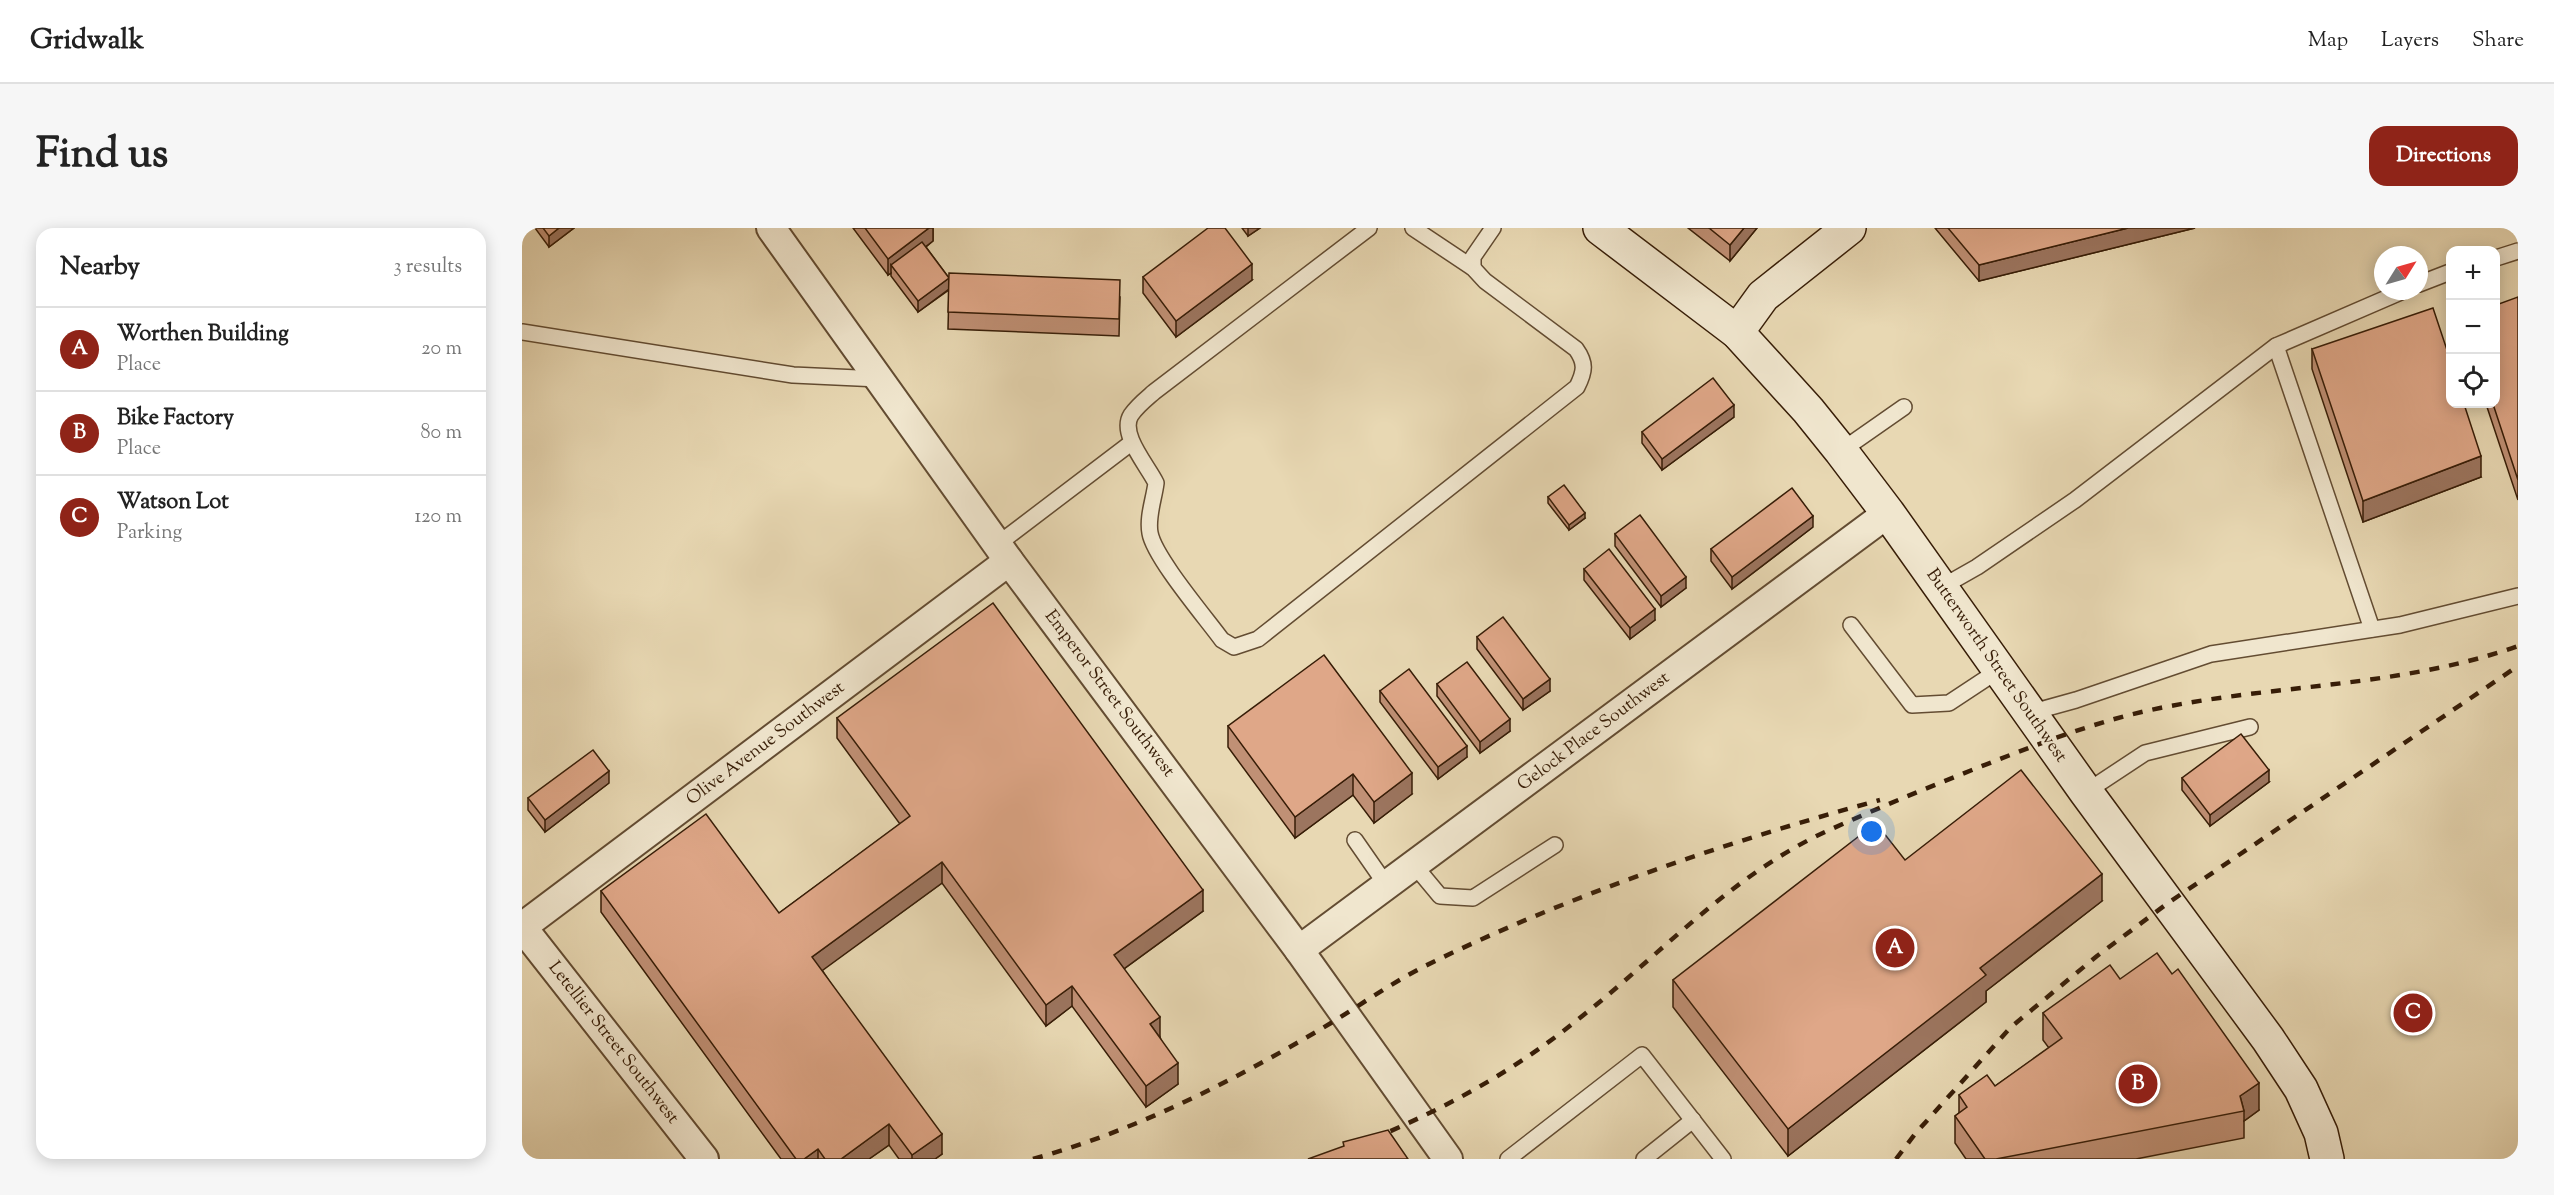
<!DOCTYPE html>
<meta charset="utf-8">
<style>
body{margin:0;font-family:"Sorts Mill Goudy",serif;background:#f6f6f6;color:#222}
.controls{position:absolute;right:18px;top:18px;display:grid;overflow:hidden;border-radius:12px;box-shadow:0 3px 15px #0003}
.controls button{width:54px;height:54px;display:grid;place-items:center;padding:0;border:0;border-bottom:2px solid #e0e0e0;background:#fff;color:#222;font:30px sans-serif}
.compass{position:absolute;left:1852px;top:18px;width:54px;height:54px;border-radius:50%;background:#fff;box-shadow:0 3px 15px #0003;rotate:53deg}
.you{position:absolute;left:1350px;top:604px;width:21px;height:21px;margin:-15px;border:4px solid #fff;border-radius:50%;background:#1a73e8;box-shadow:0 0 0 9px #1a73e833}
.badge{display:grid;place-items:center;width:39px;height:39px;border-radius:50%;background:#8f2418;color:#fff;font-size:20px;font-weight:700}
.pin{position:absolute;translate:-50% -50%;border:3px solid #fff;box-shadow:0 2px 6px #0006}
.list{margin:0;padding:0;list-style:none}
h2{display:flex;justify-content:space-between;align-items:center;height:78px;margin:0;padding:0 24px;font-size:26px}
h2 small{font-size:20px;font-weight:400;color:#767676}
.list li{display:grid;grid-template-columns:39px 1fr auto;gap:18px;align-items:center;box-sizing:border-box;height:84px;padding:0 24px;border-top:2px solid #e0e0e0}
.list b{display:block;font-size:22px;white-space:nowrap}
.list p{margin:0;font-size:20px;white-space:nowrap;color:#767676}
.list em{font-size:20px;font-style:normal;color:#767676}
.icon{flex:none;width:33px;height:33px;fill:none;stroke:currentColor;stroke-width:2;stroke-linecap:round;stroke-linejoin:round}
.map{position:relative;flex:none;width:1996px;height:931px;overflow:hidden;border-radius:18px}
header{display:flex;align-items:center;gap:36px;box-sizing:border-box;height:84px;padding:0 30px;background:#fff;border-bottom:2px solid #e0e0e0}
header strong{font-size:28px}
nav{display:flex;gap:33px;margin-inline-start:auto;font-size:21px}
.intro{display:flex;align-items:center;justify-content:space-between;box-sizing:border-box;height:144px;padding:0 36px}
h1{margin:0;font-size:42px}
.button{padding:15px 27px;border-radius:18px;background:#8f2418;color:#fff;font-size:21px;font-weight:700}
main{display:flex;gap:36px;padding:0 36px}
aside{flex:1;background:#fff;border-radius:18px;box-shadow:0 3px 15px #0003}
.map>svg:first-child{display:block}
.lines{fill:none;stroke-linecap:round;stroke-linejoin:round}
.lane-casing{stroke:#634c32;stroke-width:18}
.street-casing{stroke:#634c32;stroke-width:32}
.secondary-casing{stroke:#371d07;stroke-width:36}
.lane{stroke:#f0e6ce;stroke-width:15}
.street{stroke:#f0e6ce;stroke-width:28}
.secondary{stroke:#f0e6ce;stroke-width:33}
.rail{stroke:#371d07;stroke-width:4.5;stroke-dasharray:10 10;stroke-linecap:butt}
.wall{fill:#c09075;stroke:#371d07;stroke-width:1.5}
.shaded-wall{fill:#9c755f;stroke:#371d07;stroke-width:1.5}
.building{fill:#dfa788;stroke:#371d07;stroke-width:1.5}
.labels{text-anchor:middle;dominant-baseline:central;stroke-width:6;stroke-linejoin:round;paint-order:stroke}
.street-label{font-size:18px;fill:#371d07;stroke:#f0e6ce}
</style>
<header>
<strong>Gridwalk</strong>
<nav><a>Map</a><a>Layers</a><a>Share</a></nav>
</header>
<div class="intro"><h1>Find us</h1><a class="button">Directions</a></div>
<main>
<aside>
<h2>Nearby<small>3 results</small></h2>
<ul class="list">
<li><span class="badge">A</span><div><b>Worthen Building</b><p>Place</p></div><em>20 m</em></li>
<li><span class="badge">B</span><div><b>Bike Factory</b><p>Place</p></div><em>80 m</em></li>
<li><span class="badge">C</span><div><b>Watson Lot</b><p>Parking</p></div><em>120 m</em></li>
</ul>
</aside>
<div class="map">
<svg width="1996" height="931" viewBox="0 0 1996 931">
<rect width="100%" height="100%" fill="#e8d8b3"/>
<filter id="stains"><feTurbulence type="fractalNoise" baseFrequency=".00333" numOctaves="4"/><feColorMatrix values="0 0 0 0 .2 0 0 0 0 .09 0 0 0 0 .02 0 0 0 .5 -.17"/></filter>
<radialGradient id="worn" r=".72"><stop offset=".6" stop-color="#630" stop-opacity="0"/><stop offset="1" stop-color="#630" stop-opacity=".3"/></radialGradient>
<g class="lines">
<!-- lane casing -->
<g class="lane-casing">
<g id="lane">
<path d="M847 0 632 164C624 171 615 178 609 187 597 206 626 238 634 255 632 271 625 289 628 305 632 329 684 390 700 412L712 419 736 411 1055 159C1063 143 1064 135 1054 121L963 53 951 40 891 0"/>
<path d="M1974 30 1996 23"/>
<path d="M951 40V29L971 0"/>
<path d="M1897 56 1928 44"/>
<path d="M0 104 271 147 357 151"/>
<path d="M1754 118 1850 401"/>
<path d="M1319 223 1382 179"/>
<path d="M476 316 609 215"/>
<path d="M1418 360 1455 339 1553 272 1754 118 1881 63"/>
<path d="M1329 397 1390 477 1427 475 1477 442"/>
<path d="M1507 485 1554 472 1689 426 1878 397 1996 368"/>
<path d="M1564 564 1623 525 1728 499"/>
<path d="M833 612 865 658"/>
<path d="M893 638 918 668 951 670 1033 617"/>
<path d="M986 931 1120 827 1201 931"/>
<path d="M1122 931 1171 892"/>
</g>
</g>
<!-- street casing -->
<g class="street-casing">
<g id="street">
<path d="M249 0 487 333 777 722 926 931"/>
<path d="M0 699 487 333"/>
<path d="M0 699 182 931"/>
<path d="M777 722 1366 285"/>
</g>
</g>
<!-- secondary casing -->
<g class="secondary-casing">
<g id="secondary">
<path d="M1078 0 1215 104 1286 182 1319 223 1366 285 1564 564 1746 811 1779 861 1799 905 1805 931"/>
<path d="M1215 104 1241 68 1327 0"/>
</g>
</g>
<!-- lane -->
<use href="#lane" class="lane"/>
<!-- street -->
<use href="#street" class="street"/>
<!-- secondary -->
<use href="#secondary" class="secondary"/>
<!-- rail -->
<g class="rail">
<path d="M850 911C924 880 992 843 1054 793 1136 729 1208 648 1303 604 1351 582 1400 562 1450 542 1511 518 1573 493 1638 480 1757 456 1881 459 1996 418"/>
<path d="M511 931C612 903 703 857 794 804 830 783 864 758 901 739 1044 668 1204 614 1358 572"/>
<path d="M1374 931 1393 906 1489 799 1575 728 1646 675 1996 438"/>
</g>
</g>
<!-- wall -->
<g class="wall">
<path d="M13 0H52L27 19Z"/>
<path d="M331 0H411V13L404 19 427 50 598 69 597 108 426 101 427 62 396 84 369 48V45L366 47Z"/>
<path d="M720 0H738L726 8Z"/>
<path d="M1166 0H1235L1208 33Z"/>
<path d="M1413 0H1673L1457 53Z"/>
<path d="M621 49 730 52 654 109 621 65Z"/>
<path d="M1996 69V272L1964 176H1974Z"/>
<path d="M1790 121 1959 249 1841 294 1790 141Z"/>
<path d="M1212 189 1140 242 1120 215V204Z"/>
<path d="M1026 269 1063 290 1047 302 1026 275Z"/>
<path d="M1291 299 1210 361 1189 333V321Z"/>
<path d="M1093 306 1164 360 1139 379 1093 318Z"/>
<path d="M1062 341 1133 392 1108 411 1062 352Z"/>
<path d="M955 409 1028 463 1001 482 955 421Z"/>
<path d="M915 456 988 503 958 525 915 468Z"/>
<path d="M858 463 945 529 916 551 858 474Z"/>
<path d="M315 490 681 683 602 741 638 809 656 856 624 879 550 778 524 798 420 655 300 742 420 926 413 931H377L367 917 347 931H259L79 684V663L257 685 378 596 315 510Z"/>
<path d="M706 498 890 566 852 595 831 567 773 610 706 519Z"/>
<path d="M1660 550 1747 554 1688 598 1660 562Z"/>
<path d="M87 555 23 604 6 582V570Z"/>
<path d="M1383 632 1580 673 1464 763V774L1266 928 1151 779V752Z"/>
<path d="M1598 751 1737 882 1722 893V910L1614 931H1444L1433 915V888L1437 885V867L1473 858 1527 820 1521 812V785Z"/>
</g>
<!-- shaded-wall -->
<g class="shaded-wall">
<path d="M37 0H52L27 19V8Z"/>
<path d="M407 0H411V13L373 42 369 37V45L366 47V31Z"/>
<path d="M726 0H738L726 8Z"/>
<path d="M1222 0H1235L1208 33V17Z"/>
<path d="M1606 0H1673L1457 53V37Z"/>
<path d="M730 36V52L654 109V93Z"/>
<path d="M427 50V61L396 84V73Z"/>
<path d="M1212 177V189L1140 242V231Z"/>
<path d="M1959 228V249L1841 294V273Z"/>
<path d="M1063 285V290L1047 302V297Z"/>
<path d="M1291 288V299L1210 361V349Z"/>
<path d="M1164 349V360L1139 379V368Z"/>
<path d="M1133 381V392L1108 411V400Z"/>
<path d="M1028 451V463L1001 482V471Z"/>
<path d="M988 491V503L958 525V514Z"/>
<path d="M945 518V529L916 551V539Z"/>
<path d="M1747 542V554L1688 598V587Z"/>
<path d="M87 543V555L23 604V592Z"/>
<path d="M890 545V566L852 595V574Z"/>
<path d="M831 546V567L773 610V589Z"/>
<path d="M420 634V655L290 750V729Z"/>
<path d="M1580 646V673L1464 763V774L1266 928V901L1458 740Z"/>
<path d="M681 662V683L592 748V727Z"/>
<path d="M550 758V778L524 798V777Z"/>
<path d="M638 789V810L628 796Z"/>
<path d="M656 835V856L624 879V858Z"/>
<path d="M1737 855V882L1722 893V883L1718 868Z"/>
<path d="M367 896V917L347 931H319Z"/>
<path d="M420 906V926L413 931H390V927Z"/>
<path d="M296 921V931H282Z"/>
</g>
<!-- building -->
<g class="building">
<path d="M21 0H37L27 8Z"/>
<path d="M343 0H407L366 31Z"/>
<path d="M686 0H703L730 36 654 93 621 49Z"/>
<path d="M1187 0H1222L1208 17Z"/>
<path d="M1426 0H1606L1457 37Z"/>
<path d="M400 14 427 50 396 73 369 37Z"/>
<path d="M427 45 598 52 597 91 426 84Z"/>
<path d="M1996 69V252L1971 176H1974V77Z"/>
<path d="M1911 80 1929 134V176H1942L1959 228 1841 273 1790 121Z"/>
<path d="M1191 150 1212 177 1140 231 1120 204Z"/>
<path d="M1042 257 1063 285 1047 297 1026 269Z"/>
<path d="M1270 260 1291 288 1210 349 1189 321Z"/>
<path d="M1118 287 1164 349 1139 368 1093 306Z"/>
<path d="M1087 321 1133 381 1108 400 1062 341Z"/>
<path d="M471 375 681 662 592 727 638 789 628 796 656 835 624 858 550 758 524 777 420 634 290 729 420 906 390 927 367 896 319 931H303L296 921 282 931H274L79 663 184 586 257 685 388 588 315 490Z"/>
<path d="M981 389 1028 451 1001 471 955 409Z"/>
<path d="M802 427 890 545 852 574 831 546 773 589 706 498Z"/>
<path d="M945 434 988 491 958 514 915 456Z"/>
<path d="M887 441 945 518 916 539 858 463Z"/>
<path d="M1719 506 1747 542 1688 587 1660 550Z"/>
<path d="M71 522 87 543 23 592 6 570Z"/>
<path d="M1499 542 1580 646 1458 740 1464 747 1266 901 1151 752 1354 595 1383 632Z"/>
<path d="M1635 725 1650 746 1656 741 1737 855 1718 868 1722 883 1474 931H1463L1433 888 1445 879 1437 867 1465 847 1473 858 1540 810 1521 785 1588 737 1598 751Z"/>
<path d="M866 902 886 931H786L822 918 821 914Z"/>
</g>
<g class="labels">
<!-- street labels -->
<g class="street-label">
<text transform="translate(1474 438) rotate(55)">Butterworth Street Southwest</text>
<text transform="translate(587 466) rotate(53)">Emperor Street Southwest</text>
<text transform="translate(1072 504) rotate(-37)">Gelock Place Southwest</text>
<text transform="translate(244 516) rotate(-37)">Olive Avenue Southwest</text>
<text transform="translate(91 815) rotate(52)">Letellier Street Southwest</text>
</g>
</g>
<rect width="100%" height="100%" filter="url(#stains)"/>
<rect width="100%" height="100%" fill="url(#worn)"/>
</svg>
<div class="controls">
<button>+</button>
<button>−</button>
<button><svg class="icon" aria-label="locate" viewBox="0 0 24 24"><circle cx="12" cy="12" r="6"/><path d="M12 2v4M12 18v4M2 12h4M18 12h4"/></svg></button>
</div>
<svg class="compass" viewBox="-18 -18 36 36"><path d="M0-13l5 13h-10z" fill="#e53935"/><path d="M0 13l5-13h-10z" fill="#767676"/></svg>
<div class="you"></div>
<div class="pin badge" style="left:1373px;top:720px">A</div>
<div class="pin badge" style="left:1616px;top:856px">B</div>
<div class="pin badge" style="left:1891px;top:785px">C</div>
</div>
</main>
